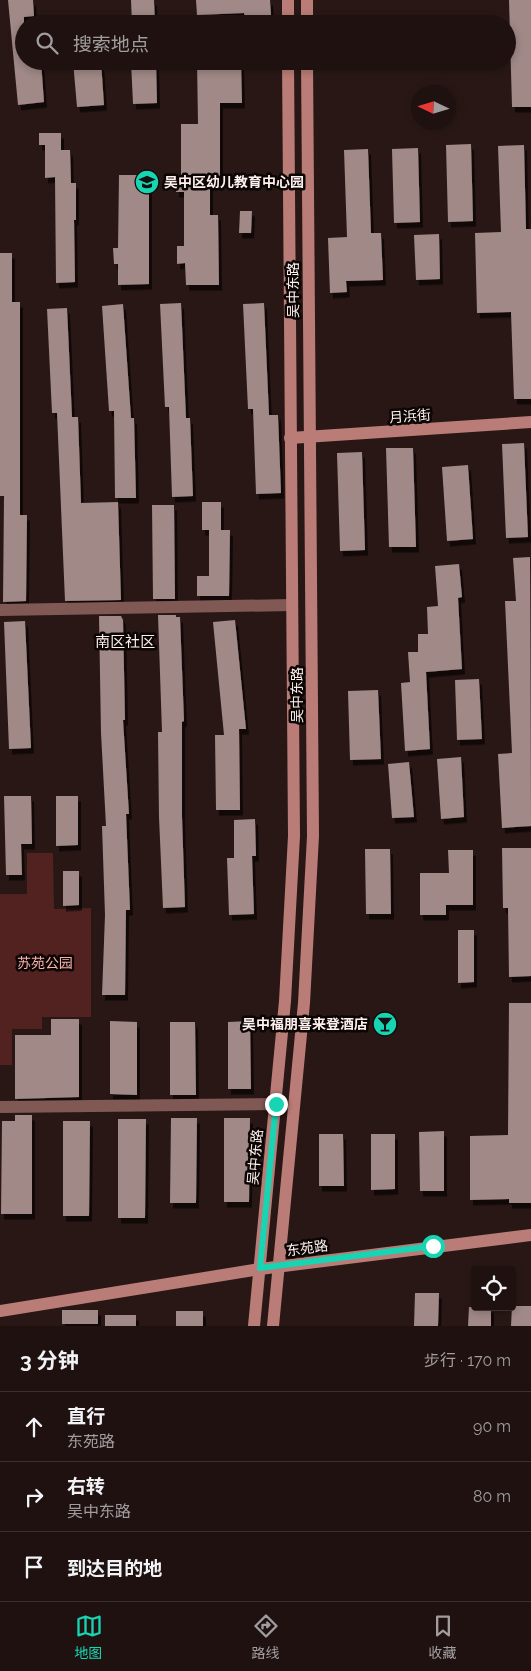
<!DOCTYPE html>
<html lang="zh">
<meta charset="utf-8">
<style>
body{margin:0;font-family:Raleway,"Noto Sans SC",sans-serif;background:#2b1f1e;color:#f1f3f6}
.controls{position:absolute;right:15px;bottom:15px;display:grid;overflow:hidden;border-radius:5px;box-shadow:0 2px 8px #0003}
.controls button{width:45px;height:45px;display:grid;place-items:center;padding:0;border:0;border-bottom:1px solid #3c3130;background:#1e1110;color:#f1f3f6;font:25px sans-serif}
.compass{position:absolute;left:411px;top:85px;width:45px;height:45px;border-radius:50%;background:#1e1110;box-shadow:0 2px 8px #0003;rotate:274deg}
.stop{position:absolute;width:15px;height:15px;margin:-11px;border:4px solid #17d5b2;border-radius:50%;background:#fff}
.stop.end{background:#17d5b2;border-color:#fff;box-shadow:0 1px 5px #0008}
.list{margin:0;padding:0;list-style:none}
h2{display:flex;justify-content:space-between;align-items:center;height:65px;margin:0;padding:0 20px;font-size:21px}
h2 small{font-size:16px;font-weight:400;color:#a19d9f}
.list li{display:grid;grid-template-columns:32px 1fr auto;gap:15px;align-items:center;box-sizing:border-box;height:70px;padding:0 20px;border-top:1px solid #3c3130}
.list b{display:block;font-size:19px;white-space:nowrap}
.list p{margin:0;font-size:16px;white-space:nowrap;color:#a19d9f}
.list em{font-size:16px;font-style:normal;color:#a19d9f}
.icon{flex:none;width:28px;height:28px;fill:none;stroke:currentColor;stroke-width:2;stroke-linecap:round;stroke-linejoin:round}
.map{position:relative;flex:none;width:531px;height:1326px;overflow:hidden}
.search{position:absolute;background:#1e1110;box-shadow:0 2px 8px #0003;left:15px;right:15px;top:15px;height:55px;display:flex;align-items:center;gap:12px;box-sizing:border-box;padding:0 18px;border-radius:28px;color:#a19d9f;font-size:19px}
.sheet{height:275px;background:#1e1110}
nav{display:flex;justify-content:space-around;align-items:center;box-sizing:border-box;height:70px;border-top:1px solid #3c3130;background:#1e1110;font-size:14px;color:#a19d9f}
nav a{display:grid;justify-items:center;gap:2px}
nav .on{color:#17d5b2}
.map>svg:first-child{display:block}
.green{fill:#512220}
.building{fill:#a08987;filter:url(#shadow)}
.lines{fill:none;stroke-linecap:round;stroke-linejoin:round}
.street{stroke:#805955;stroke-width:12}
.secondary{stroke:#ba7c76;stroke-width:12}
.route{stroke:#17d5b2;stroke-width:6}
.labels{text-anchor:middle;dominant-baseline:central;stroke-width:5;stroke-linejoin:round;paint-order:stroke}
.poi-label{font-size:14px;font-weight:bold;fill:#fdf0ef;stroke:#0b0504;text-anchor:start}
.street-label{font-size:14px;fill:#fdf0ef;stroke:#0b0504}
.park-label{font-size:14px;fill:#f9b0a9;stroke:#0b0504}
.neighbourhood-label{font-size:15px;fill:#fdf0ef;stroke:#0b0504}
</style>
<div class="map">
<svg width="531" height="1326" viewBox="0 0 531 1326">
<defs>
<filter id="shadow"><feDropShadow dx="3" dy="5.5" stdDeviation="0" flood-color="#0009"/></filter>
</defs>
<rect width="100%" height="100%" fill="#281715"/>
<!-- green -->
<path class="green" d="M27 853H53L54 909 91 908V1017H42V1029H12V1065H0V894H27Z"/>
<!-- building -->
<g class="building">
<path d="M8 0H33L34 16 24 17V61H41L44 102 18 105Z"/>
<path d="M131 0H154L155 24H132Z"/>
<path d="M196 0H270L271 15 245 17 244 13 197 15Z"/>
<path d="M509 0H531V107H512Z"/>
<path d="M73 61H101L104 105 77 107Z"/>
<path d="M131 61H156L157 103 133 104Z"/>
<path d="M197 61H241L242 103H220V182H210V215H218L219 285H186L185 263 177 264V246H184V192H176V175H181V124H198Z"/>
<path d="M39 133H61V150H70L71 183H76V220H74L75 282 56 283 55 177 45 178V145H39Z"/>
<path d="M471 144 473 221 448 222 446 145Z"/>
<path d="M524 145 526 229H531V399H514L511 312 477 313 475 233 501 232 498 146Z"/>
<path d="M418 148 420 222 394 223 392 149Z"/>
<path d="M368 149 371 233H381L383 280 346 281 347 292 330 293 328 238 347 237 344 150Z"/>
<path d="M119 175H139V180H144V185H149V284L118 285V264H114L113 248H118Z"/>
<path d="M240 211H252L251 233H239Z"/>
<path d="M439 234 440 279 416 280 414 235Z"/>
<path d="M0 253H12V302H20V515H27L26 601 3 602 4 496H0Z"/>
<path d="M181 303 186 418H190L193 496 172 497 169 407H165L160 304Z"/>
<path d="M264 303 269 415H278L281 493 256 494 253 409H248L243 304Z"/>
<path d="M123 304 131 418H134L136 498H115L114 411H109L102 306Z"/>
<path d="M67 308 72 417H78L81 503 118 502 121 600 65 601 57 413H52L47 309Z"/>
<path d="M524 443 528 537 506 538 502 444Z"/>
<path d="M386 448H413L416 547H389Z"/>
<path d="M362 452 365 550 340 551 337 453Z"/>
<path d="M468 465 473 539 447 541 442 467Z"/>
<path d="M202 502H221V530H230L229 596H197V576H209V530H202Z"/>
<path d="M152 505H174L175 599H153Z"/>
<path d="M530 557 531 826 502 828 498 754 512 753 505 601H516L513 558Z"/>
<path d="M459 564 462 597 458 598 462 669 426 672 430 749 405 751 401 683 410 682 408 652H418V634H428L427 607 438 606 435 566Z"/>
<path d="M158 615H176V617H180L184 721 182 722V817L185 907 163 908 159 817 158 732H162Z"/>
<path d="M99 616H121L123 620 125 720H123L129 814H126L130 910H126L125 995H102L105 915 102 826H106L101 733Z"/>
<path d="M235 620 246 729H239L240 810H216L215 735H224L213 622Z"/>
<path d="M25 621 31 748 9 749 4 622Z"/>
<path d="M479 679 482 739 457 740 455 680Z"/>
<path d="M378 690 381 759 350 760 348 691Z"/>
<path d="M461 757 464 817 441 819 437 759Z"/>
<path d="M409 762 414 817 392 818 388 764Z"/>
<path d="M4 796H31L32 844H21L22 875H6Z"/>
<path d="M56 796H78V845L56 846Z"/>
<path d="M255 819 256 856H252L254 914 229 915 227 858H234V820Z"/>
<path d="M502 848H531V976L509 977 508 908H503Z"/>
<path d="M365 849H390L391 914H366Z"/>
<path d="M448 850H473V905H446V915H420V873H449Z"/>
<path d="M63 871H79V905L63 906Z"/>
<path d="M458 930H474V982L458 983Z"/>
<path d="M509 1003H531V1203H509V1199L470 1200V1136L508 1135Z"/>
<path d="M51 1019H79V1097L15 1099V1035H51Z"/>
<path d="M110 1021 137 1022V1095L110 1094Z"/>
<path d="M250 1021 251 1089H228V1022Z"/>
<path d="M170 1022H195L196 1095H170Z"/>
<path d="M15 1115H32V1214H1L2 1121H15Z"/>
<path d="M171 1118H197L196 1203H170Z"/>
<path d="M224 1118H250L249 1202H224Z"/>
<path d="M118 1119H146L145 1218H118Z"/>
<path d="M63 1121H90L89 1216H63Z"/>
<path d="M444 1131V1191H420L419 1132Z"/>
<path d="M319 1134H343L344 1186H319Z"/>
<path d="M371 1134H395V1189L371 1190Z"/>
<path d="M415 1293H439L438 1326H414Z"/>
<path d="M512 1306H531V1326H511Z"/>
<path d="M469 1307H491V1326H468Z"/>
<rect x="62" y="1310" width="36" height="14"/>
<rect x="176" y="1311" width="27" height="15"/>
<rect x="105" y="1315" width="31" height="11"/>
</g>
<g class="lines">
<!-- street -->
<g class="street">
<path d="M0 610 292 605"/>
<path d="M0 1107 275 1104"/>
</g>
<!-- secondary -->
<g class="secondary">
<path d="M288 0V24"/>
<path d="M307 0V24"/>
<path d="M290 438 531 422"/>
<path d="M0 1311 260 1269 531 1235"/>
<path d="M254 1326 285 1001 294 836 288 61"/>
<path d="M273 1326 304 1003 313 836 307 61"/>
</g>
</g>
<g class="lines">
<!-- route -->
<path class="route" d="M276 1104 260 1268 433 1246"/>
</g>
<!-- icons -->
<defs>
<g id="school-disc" transform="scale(1.25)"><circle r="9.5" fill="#17d5b2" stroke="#0b0504"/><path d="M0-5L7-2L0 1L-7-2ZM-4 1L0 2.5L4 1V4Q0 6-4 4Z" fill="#111"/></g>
<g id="bar-disc" transform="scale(1.25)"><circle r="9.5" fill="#17d5b2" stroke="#0b0504"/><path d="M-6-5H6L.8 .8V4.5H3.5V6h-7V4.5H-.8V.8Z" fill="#111"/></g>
</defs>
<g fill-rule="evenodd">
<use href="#school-disc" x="147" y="182"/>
<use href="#bar-disc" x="385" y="1024"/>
</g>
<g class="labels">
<!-- poi labels -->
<g class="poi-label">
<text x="164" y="182">吴中区幼儿教育中心园</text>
<text x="368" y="1024" text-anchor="end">吴中福朋喜来登酒店</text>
</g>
<!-- street labels -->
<g class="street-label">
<text transform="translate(293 290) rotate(-90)">吴中东路</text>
<text transform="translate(410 416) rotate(-4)">月浜街</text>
<text transform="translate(297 695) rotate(-90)">吴中东路</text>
<text transform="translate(255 1157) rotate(-85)">吴中东路</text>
<text transform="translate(307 1248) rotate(-8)">东苑路</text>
</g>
<!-- park labels -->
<g class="park-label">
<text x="45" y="963">苏苑公园</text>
</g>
<!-- neighbourhood labels -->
<g class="neighbourhood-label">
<text x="125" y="642">南区社区</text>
</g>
</g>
</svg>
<div class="controls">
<button><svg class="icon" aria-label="locate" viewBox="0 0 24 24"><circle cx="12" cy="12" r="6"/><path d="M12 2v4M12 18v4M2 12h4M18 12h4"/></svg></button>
</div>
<svg class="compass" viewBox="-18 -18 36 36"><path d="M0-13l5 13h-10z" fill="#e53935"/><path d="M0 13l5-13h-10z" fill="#a19d9f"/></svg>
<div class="stop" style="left:433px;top:1246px"></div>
<div class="stop end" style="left:276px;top:1104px"></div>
<div class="search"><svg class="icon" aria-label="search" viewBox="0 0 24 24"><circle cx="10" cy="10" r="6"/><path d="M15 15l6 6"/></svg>搜索地点</div>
</div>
<section class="sheet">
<h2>3 分钟<small>步行 · 170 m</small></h2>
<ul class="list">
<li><svg class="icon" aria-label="ahead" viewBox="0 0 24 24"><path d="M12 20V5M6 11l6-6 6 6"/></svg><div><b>直行</b><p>东苑路</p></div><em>90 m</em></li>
<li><svg class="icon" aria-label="right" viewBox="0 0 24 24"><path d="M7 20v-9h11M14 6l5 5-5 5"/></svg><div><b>右转</b><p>吴中东路</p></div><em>80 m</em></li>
<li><svg class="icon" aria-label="arrive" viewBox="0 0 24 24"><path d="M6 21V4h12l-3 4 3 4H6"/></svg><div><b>到达目的地</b></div></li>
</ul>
</section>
<nav>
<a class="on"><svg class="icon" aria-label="map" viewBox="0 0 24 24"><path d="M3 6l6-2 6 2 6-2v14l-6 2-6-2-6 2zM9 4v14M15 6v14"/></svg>地图</a>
<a><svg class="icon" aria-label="directions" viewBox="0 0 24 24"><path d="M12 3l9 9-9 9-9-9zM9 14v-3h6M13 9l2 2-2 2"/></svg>路线</a>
<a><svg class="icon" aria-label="saved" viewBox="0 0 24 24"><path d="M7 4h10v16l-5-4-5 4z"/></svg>收藏</a>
</nav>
